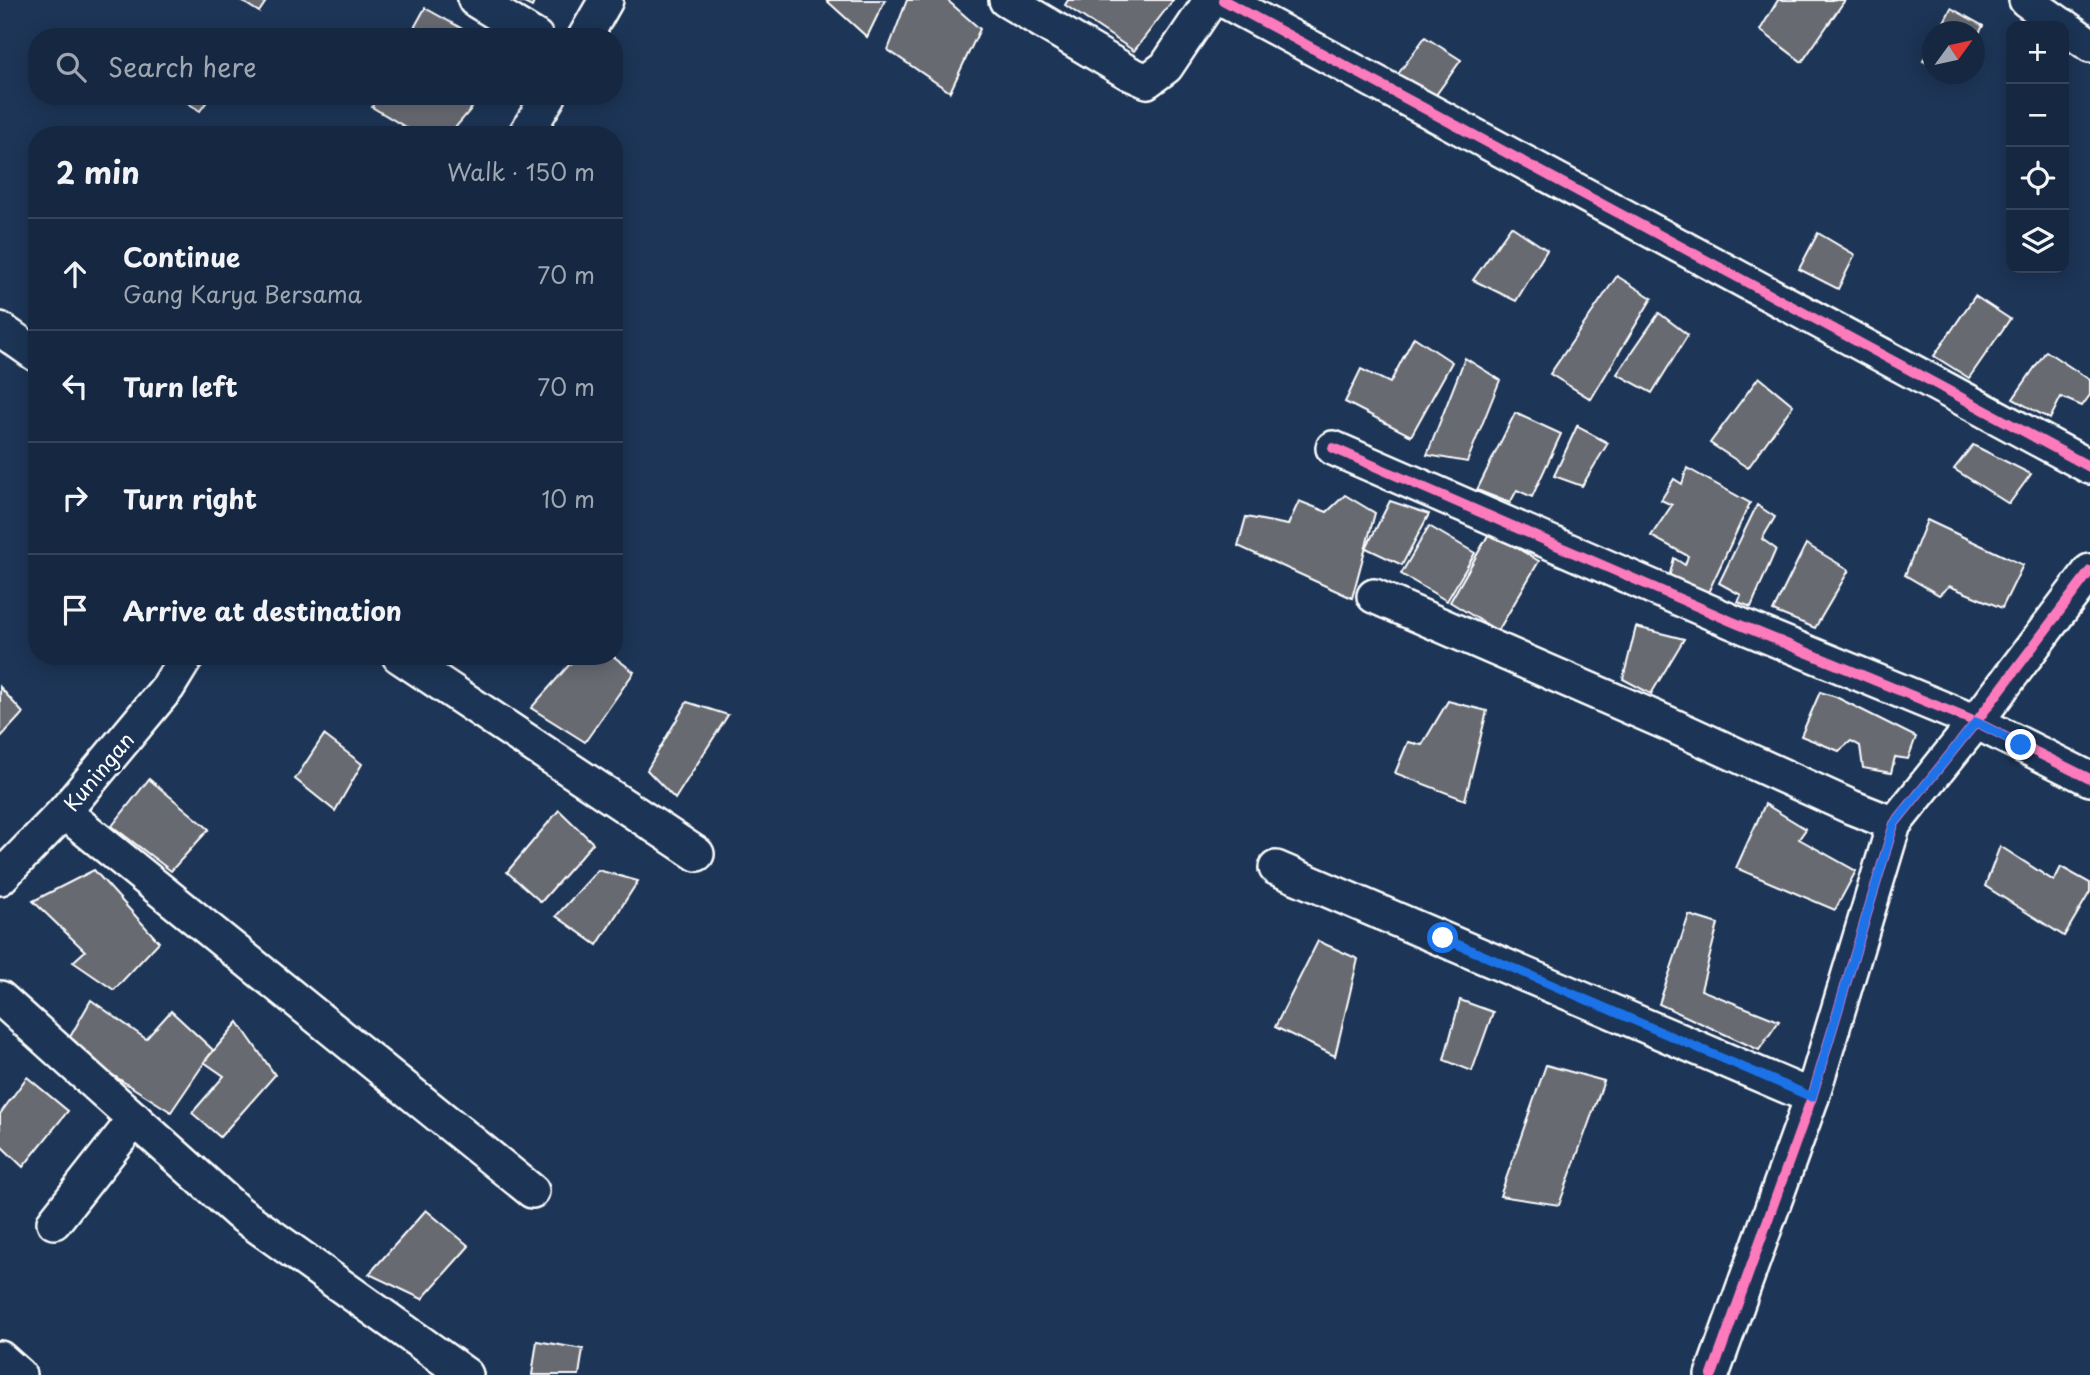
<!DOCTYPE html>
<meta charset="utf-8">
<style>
body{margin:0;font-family:"Playpen Sans",sans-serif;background:#23344c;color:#f1f3f6}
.controls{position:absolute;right:21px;top:21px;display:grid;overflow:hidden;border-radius:14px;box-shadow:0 4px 18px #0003}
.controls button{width:63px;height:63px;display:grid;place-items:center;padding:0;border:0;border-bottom:2px solid #35445a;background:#162841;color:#f1f3f6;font:35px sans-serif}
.compass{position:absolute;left:1922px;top:21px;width:63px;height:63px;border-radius:50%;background:#162841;box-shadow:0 4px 18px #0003;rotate:57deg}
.stop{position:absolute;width:21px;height:21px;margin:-16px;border:5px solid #1a73e8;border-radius:50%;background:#fff}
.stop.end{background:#1a73e8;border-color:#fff;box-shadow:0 2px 7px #0008}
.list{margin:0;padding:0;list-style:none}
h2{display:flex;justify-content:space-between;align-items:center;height:91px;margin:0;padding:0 28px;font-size:30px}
h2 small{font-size:23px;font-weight:400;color:#9ea6b1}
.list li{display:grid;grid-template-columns:46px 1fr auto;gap:21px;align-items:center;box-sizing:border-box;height:112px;padding:0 28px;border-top:2px solid #35445a}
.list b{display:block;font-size:26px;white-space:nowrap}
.list p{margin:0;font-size:23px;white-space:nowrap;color:#9ea6b1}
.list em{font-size:23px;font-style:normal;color:#9ea6b1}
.icon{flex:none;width:38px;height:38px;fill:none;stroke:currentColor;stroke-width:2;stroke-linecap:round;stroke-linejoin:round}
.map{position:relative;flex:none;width:2090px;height:1375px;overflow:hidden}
.search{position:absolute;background:#162841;box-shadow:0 4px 18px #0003;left:28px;top:28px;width:595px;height:77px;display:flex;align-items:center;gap:18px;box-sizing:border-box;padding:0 24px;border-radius:28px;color:#9ea6b1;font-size:26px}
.panel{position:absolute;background:#162841;box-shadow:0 4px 18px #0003;left:28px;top:126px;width:595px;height:539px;border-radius:28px}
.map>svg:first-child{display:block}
.building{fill:#686a72;stroke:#fff;stroke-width:2}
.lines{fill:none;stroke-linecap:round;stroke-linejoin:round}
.street-casing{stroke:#fff;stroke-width:38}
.street{stroke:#1d3557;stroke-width:33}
.cycleway-casing{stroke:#1d3557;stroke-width:15}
.cycleway{stroke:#fd7abc;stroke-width:10}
.route{stroke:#1a73e8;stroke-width:9}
.labels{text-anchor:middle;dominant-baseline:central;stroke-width:5;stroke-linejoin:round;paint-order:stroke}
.street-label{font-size:21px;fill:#fff;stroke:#1d3557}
</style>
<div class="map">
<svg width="2090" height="1375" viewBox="0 0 2090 1375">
<rect width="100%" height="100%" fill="#1d3557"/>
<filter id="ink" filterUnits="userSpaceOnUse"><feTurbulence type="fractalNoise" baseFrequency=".0143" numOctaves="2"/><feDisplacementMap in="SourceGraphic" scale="14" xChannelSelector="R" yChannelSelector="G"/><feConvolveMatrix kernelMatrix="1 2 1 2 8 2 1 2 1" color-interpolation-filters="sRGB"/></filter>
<g filter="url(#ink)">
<!-- building -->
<g class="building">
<path d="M240 0H267L259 12Z"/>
<path d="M518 0H535L532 7Z"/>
<path d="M826 0H885L867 37Z"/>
<path d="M907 0H947L980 29 950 92 888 50Z"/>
<path d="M1068 0H1173L1134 51 1065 5Z"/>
<path d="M1778 0H1845L1802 62 1760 30Z"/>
<path d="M425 8 477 37H409Z"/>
<path d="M1951 8 1983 26 1974 42V32H1939Z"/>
<path d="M1425 37 1461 60 1433 99 1393 81Z"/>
<path d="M1932 43V65L1923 61Z"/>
<path d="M177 96H211L200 111Z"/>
<path d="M377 96H456L472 108 449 135H419L372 107Z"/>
<path d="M1511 226 1547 250 1516 301 1473 280Z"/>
<path d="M1818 233 1855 255 1838 289 1799 269Z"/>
<path d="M1617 276 1652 298 1591 399 1550 374Z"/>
<path d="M1975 296 2010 319 1969 378 1934 356Z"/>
<path d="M1659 313 1688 335 1652 393 1617 374Z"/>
<path d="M1414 337 1452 362 1411 436 1345 402 1361 369 1390 383Z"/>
<path d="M2046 351 2090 380V395L2082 406 2061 397 2050 419 2013 399Z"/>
<path d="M1465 358 1500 380 1467 462 1427 455Z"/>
<path d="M1759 377 1793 405 1748 468 1710 443Z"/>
<path d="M1515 413 1561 434 1532 497 1517 490 1510 503 1477 490Z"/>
<path d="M1578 424V427L1608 443 1582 486 1554 476Z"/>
<path d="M1973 445 2031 474 2009 504 1954 469Z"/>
<path d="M1687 468 1750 503 1705 599 1667 585 1674 558 1685 565 1688 556 1651 536 1672 505 1661 500 1674 479 1682 484Z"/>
<path d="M1345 495 1375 513 1352 598 1238 546 1246 517 1288 525 1299 501 1327 512Z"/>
<path d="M1390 501 1429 514 1402 565 1366 548Z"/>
<path d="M1757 505 1775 517 1762 539 1776 549 1751 607 1738 602 1741 595 1719 583Z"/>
<path d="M1927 520 2023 565 2002 608 1949 586 1939 595 1905 575Z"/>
<path d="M1429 526 1475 553 1447 601 1401 574Z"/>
<path d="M1490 532 1539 561 1498 631 1450 602Z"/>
<path d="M1806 544 1849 570 1815 628 1773 611Z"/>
<path d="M1636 627 1684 639 1651 694 1623 679Z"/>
<path d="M412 656H447L435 672Z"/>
<path d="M577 656H613L634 672 585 742 531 708Z"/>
<path d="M0 687 23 713 0 738Z"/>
<path d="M1820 692 1836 697 1916 737 1908 759 1895 757 1891 773 1863 768 1860 746 1851 741 1839 751 1801 736Z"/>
<path d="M1448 701 1487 711 1465 800 1395 773 1408 742 1422 745Z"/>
<path d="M687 702 728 715 675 799 647 770Z"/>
<path d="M324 735 362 764 335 811 295 779Z"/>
<path d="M149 779 209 829 171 871 112 826Z"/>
<path d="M1765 804 1806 829 1799 839 1856 871 1835 910 1736 868Z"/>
<path d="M559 810 593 843 541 902 507 872Z"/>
<path d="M2000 846 2054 881 2061 867 2090 883V892L2064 936 1985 886Z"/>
<path d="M94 870 159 942 114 990 73 962 85 951 33 901Z"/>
<path d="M598 870 638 881 597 945 556 916Z"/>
<path d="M1689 915 1718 924 1701 990 1779 1021 1759 1050 1659 1004Z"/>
<path d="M1318 941 1358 959 1335 1056 1275 1027Z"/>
<path d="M91 1000 146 1039 171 1011 213 1050 171 1112 108 1072 70 1037Z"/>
<path d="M1460 1000 1493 1012 1472 1071 1444 1060Z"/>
<path d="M238 1022 275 1075 220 1137 192 1113 224 1076 204 1062Z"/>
<path d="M1546 1065 1604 1081 1559 1205 1500 1196Z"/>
<path d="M27 1077 68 1111 23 1167 0 1145V1114Z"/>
<path d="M426 1210 469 1246 422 1299 369 1274Z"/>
<path d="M537 1341 583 1349 579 1375H532Z"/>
</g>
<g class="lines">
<!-- street casing -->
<g class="street-casing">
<g id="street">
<path d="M475 0 536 37"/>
<path d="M1006 0 1129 73 1147 81 1166 67 1211 0"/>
<path d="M1223 0 2090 467"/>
<path d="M2026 0 2063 26"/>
<path d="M2064 26 2090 45"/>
<path d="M585 37 606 0"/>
<path d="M525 135 549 96"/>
<path d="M0 329 37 355"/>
<path d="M1333 448 1733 622 1976 722 2090 779"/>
<path d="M1374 596 1669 724 1851 807 1894 824"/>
<path d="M399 656 697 854"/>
<path d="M64 812 532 1191"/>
<path d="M1276 868 1812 1097"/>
<path d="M0 878 64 812 168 687 187 656"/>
<path d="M0 998 239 1213 466 1375"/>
<path d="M54 1222 135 1119"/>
<path d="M0 1358 19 1375"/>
<path d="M1712 1375 1812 1097 1894 824 1976 722 2090 571"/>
</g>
</g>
<!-- street -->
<use href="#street" class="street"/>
<!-- cycleway casing -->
<g class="cycleway-casing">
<g id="cycleway">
<path d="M1223 0 2090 467"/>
<path d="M1333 448 1733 622 1976 722 2090 779"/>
<path d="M1712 1375 1812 1097 1894 824 1976 722 2090 571"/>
</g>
</g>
<!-- cycleway -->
<use href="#cycleway" class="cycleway"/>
</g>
</g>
<g class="lines" filter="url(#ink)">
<!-- route -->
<path class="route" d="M1443 938 1812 1097 1894 824 1976 722 2021 745"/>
</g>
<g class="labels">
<!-- street labels -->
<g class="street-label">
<text transform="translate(98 771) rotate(-50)">Kuningan</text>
</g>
</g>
</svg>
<div class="controls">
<button>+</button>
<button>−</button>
<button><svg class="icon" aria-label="locate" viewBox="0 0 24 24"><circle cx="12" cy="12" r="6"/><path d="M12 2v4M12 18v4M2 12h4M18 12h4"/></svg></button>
<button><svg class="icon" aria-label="layers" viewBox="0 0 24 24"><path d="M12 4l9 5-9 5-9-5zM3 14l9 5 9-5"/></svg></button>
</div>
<svg class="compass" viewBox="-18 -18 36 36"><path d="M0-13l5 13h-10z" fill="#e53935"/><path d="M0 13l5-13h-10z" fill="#9ea6b1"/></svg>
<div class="stop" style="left:1443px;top:938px"></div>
<div class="stop end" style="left:2021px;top:745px"></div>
<div class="search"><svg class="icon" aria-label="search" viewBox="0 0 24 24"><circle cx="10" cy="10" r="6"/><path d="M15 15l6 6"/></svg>Search here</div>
<section class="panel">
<h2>2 min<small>Walk · 150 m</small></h2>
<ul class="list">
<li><svg class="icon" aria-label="ahead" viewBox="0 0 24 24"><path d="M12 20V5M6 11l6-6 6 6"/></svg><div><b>Continue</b><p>Gang Karya Bersama</p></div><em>70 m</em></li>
<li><svg class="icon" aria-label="left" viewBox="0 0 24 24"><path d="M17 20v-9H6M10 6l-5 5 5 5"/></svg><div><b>Turn left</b></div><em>70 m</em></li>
<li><svg class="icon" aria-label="right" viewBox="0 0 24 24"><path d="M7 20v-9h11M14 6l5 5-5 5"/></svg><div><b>Turn right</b></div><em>10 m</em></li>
<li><svg class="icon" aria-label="arrive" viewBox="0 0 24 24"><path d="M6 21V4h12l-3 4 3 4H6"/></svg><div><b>Arrive at destination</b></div></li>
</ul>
</section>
</div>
